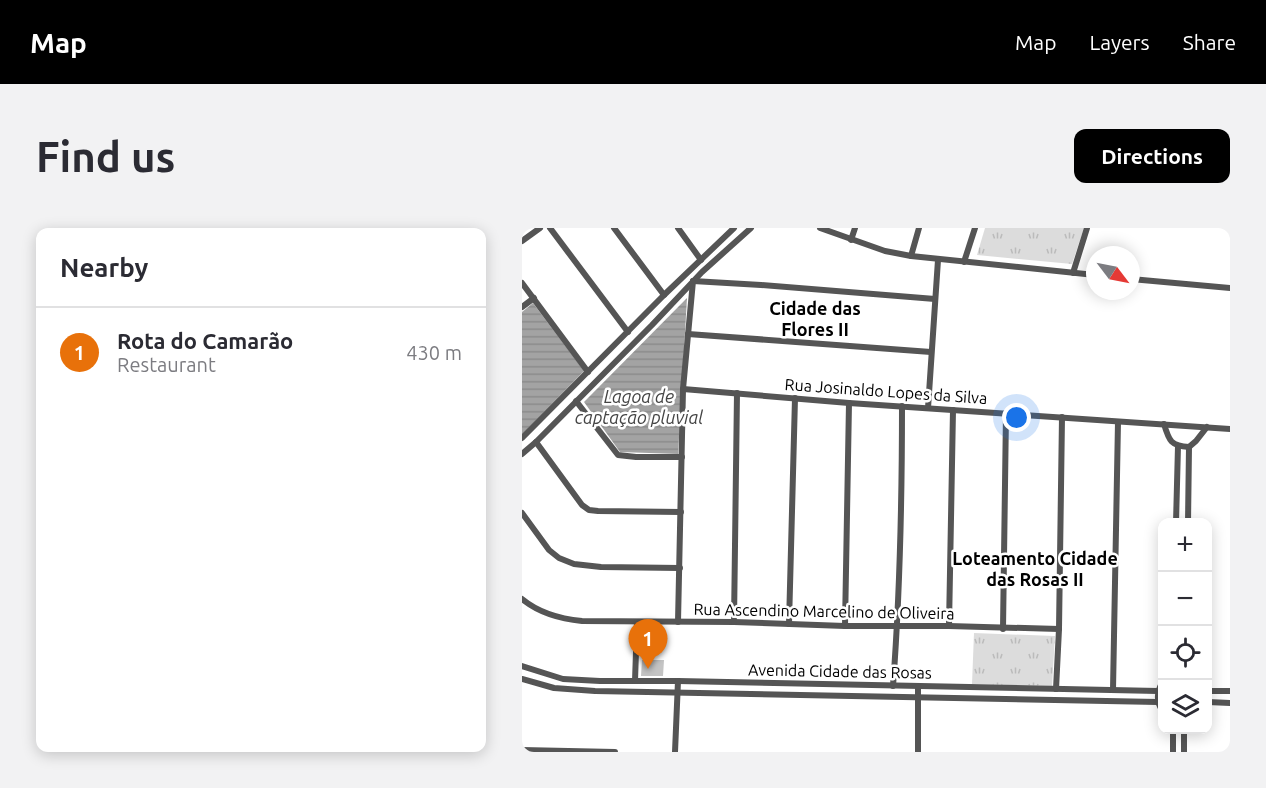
<!DOCTYPE html>
<meta charset="utf-8">
<style>
body{margin:0;font-family:Ubuntu,sans-serif;background:#f2f2f3;color:#2b2b33}
.controls{position:absolute;right:18px;bottom:18px;display:grid;overflow:hidden;border-radius:12px;box-shadow:0 3px 15px #0003}
.controls button{width:54px;height:54px;display:grid;place-items:center;padding:0;border:0;border-bottom:2px solid #e1e1e2;background:#fff;color:#2b2b33;font:30px sans-serif}
.compass{position:absolute;left:564px;top:18px;width:54px;height:54px;border-radius:50%;background:#fff;box-shadow:0 3px 15px #0003;rotate:122deg}
.you{position:absolute;left:495px;top:190px;width:21px;height:21px;margin:-15px;border:4px solid #fff;border-radius:50%;background:#1a73e8;box-shadow:0 0 0 9px #1a73e833}
.badge{display:grid;place-items:center;width:39px;height:39px;border-radius:50%;background:#000;color:#fff;font-size:20px;font-weight:700}
.pin{position:absolute;translate:-50% -50px;filter:drop-shadow(0 2px 3px #0008)}
.pin::after{content:'';position:absolute;top:32px;width:21px;height:18px;background:inherit;clip-path:polygon(0 0,100% 0,50% 100%)}
.list{margin:0;padding:0;list-style:none}
h2{display:flex;justify-content:space-between;align-items:center;height:78px;margin:0;padding:0 24px;font-size:26px}
h2 small{font-size:20px;font-weight:400;color:#7c7c81}
.list li{display:grid;grid-template-columns:39px 1fr auto;gap:18px;align-items:center;box-sizing:border-box;height:90px;padding:0 24px;border-top:2px solid #e1e1e2}
.list b{display:block;font-size:22px;white-space:nowrap}
.list p{margin:0;font-size:20px;white-space:nowrap;color:#7c7c81}
.list em{font-size:20px;font-style:normal;color:#7c7c81}
.icon{flex:none;width:33px;height:33px;fill:none;stroke:currentColor;stroke-width:2;stroke-linecap:round;stroke-linejoin:round}
.map{position:relative;flex:none;width:708px;height:524px;overflow:hidden;border-radius:12px}
header{display:flex;align-items:center;gap:36px;box-sizing:border-box;height:84px;padding:0 30px;background:#000;color:#fff}
header strong{font-size:28px}
nav{display:flex;gap:33px;margin-inline-start:auto;font-size:21px}
.intro{display:flex;align-items:center;justify-content:space-between;box-sizing:border-box;height:144px;padding:0 36px}
h1{margin:0;font-size:42px}
.button{padding:15px 27px;border-radius:12px;background:#000;color:#fff;font-size:21px;font-weight:700}
main{display:flex;gap:36px;padding:0 36px}
aside{flex:1;background:#fff;border-radius:12px;box-shadow:0 3px 15px #0003}
.map>svg:first-child{display:block}
.park{fill:url(#park-tufts)}
.water{fill:url(#water-rules)}
.building{fill:#c4c4c4}
.lines{fill:none;stroke-linecap:round;stroke-linejoin:round}
.minor{stroke:#555;stroke-width:6}
.labels{text-anchor:middle;dominant-baseline:central;stroke-width:5;stroke-linejoin:round;paint-order:stroke}
.street-label{font-size:16px;fill:#000;stroke:#fff}
.neighbourhood-label{font-size:18px;font-weight:bold;fill:#000;stroke:#fff}
.water-label{font-size:18px;font-style:italic;fill:#444;stroke:#fff}
</style>
<header>
<strong>Map</strong>
<nav><a>Map</a><a>Layers</a><a>Share</a></nav>
</header>
<div class="intro"><h1>Find us</h1><a class="button">Directions</a></div>
<main>
<aside>
<h2>Nearby<small></small></h2>
<ul class="list">
<li><span class="badge" style="background:#e8710a">1</span><div><b>Rota do Camarão</b><p>Restaurant</p></div><em>430 m</em></li>
</ul>
</aside>
<div class="map">
<svg width="708" height="524" viewBox="0 0 708 524">
<defs>
<pattern id="park-tufts" width="24" height="20" patternUnits="userSpaceOnUse" patternTransform="scale(1.5)"><rect width="24" height="20" fill="#dcdcdc"/><path d="M3 7l-1-3M5 7V3M7 7l1-3M15 17l-1-3M17 17v-4M19 17l1-3" fill="none" stroke="#bbb"/></pattern>
<pattern id="water-rules" width="6" height="5" patternUnits="userSpaceOnUse" patternTransform="scale(1.5)"><rect width="6" height="5" fill="#a3a3a3"/><path d="M0 2.5h6" fill="none" stroke="#8b8b8b"/></pattern>
</defs>
<rect width="100%" height="100%" fill="#fff"/>
<!-- park -->
<g class="park">
<path d="M463 0H562L550 36 455 27Z"/>
<path d="M452 405 533 408 530 458 450 456Z"/>
</g>
<!-- water -->
<g class="water">
<path d="M165 70 156 226 98 224 62 174Z"/>
<path d="M11 75 62 143 0 206V84Z"/>
</g>
<!-- building -->
<path class="building" d="M120 432H142L141 448H119Z"/>
<g class="lines">
<!-- minor -->
<g class="minor">
<path d="M28 0 106 104"/>
<path d="M92 0 142 67"/>
<path d="M156 0 179 32"/>
<path d="M298 0 363 23 389 28 573 47"/>
<path d="M329 12 333 0"/>
<path d="M0 13 18 0"/>
<path d="M389 28 397 0"/>
<path d="M442 34 453 0"/>
<path d="M551 45 565 0"/>
<path d="M609 51 708 60"/>
<path d="M171 53 239 57 413 71"/>
<path d="M0 55 66 144"/>
<path d="M0 79 12 70"/>
<path d="M166 106 409 124"/>
<path d="M161 161 327 175 708 201"/>
<path d="M54 173 96 227 114 229H160"/>
<path d="M406 180 416 32"/>
<path d="M642 196C647 213 649 218 667 219L674 213 685 199"/>
<path d="M0 210 142 67 212 0"/>
<path d="M14 214 60 277 67 282 76 283 159 284"/>
<path d="M0 226 14 214 130 97 180 44 229 0"/>
<path d="M0 285 27 322 37 330 52 336 79 339 158 340"/>
<path d="M654 295 656 218"/>
<path d="M666 295 667 219"/>
<path d="M0 371C17 385 39 391 60 393L212 394 323 398H427L537 401"/>
<path d="M156 394 161 161 171 53"/>
<path d="M212 394 215 165"/>
<path d="M267 396 273 170"/>
<path d="M323 398 327 175"/>
<path d="M427 398 431 182"/>
<path d="M481 401 484 185"/>
<path d="M0 438 41 451 78 453H156L636 463"/>
<path d="M0 451 32 460 73 463 636 474"/>
<path d="M113 453 115 394"/>
<path d="M640 455C635 464 634 473 640 482"/>
<path d="M371 458C378 365 380 271 380 178"/>
<path d="M534 461 537 401 540 189"/>
<path d="M591 462 596 194"/>
<path d="M686 463H708"/>
<path d="M686 474 708 475"/>
<path d="M651 502V524"/>
<path d="M0 522 93 524"/>
<path d="M153 524 156 453"/>
<path d="M396 524V458"/>
<path d="M662 524V502"/>
</g>
</g>
<g class="labels">
<!-- street labels -->
<g class="street-label">
<text transform="translate(364 163) rotate(4)">Rua Josinaldo Lopes da Silva</text>
<text transform="translate(302 383) rotate(1)">Rua Ascendino Marcelino de Oliveira</text>
<text transform="translate(318 443) rotate(1)">Avenida Cidade das Rosas</text>
</g>
<!-- neighbourhood labels -->
<g class="neighbourhood-label">
<text x="293" y="80">Cidade das<tspan x="293" dy="21">Flores II</tspan></text>
<text x="513" y="330">Loteamento Cidade<tspan x="513" dy="21">das Rosas II</tspan></text>
</g>
<!-- water labels -->
<g class="water-label">
<text x="117" y="168">Lagoa de<tspan x="117" dy="21">captação pluvial</tspan></text>
</g>
</g>
</svg>
<div class="controls">
<button>+</button>
<button>−</button>
<button><svg class="icon" aria-label="locate" viewBox="0 0 24 24"><circle cx="12" cy="12" r="6"/><path d="M12 2v4M12 18v4M2 12h4M18 12h4"/></svg></button>
<button><svg class="icon" aria-label="layers" viewBox="0 0 24 24"><path d="M12 4l9 5-9 5-9-5zM3 14l9 5 9-5"/></svg></button>
</div>
<svg class="compass" viewBox="-18 -18 36 36"><path d="M0-13l5 13h-10z" fill="#e53935"/><path d="M0 13l5-13h-10z" fill="#7c7c81"/></svg>
<div class="you"></div>
<div class="pin badge" style="left:126px;top:441px;background:#e8710a">1</div>
</div>
</main>
